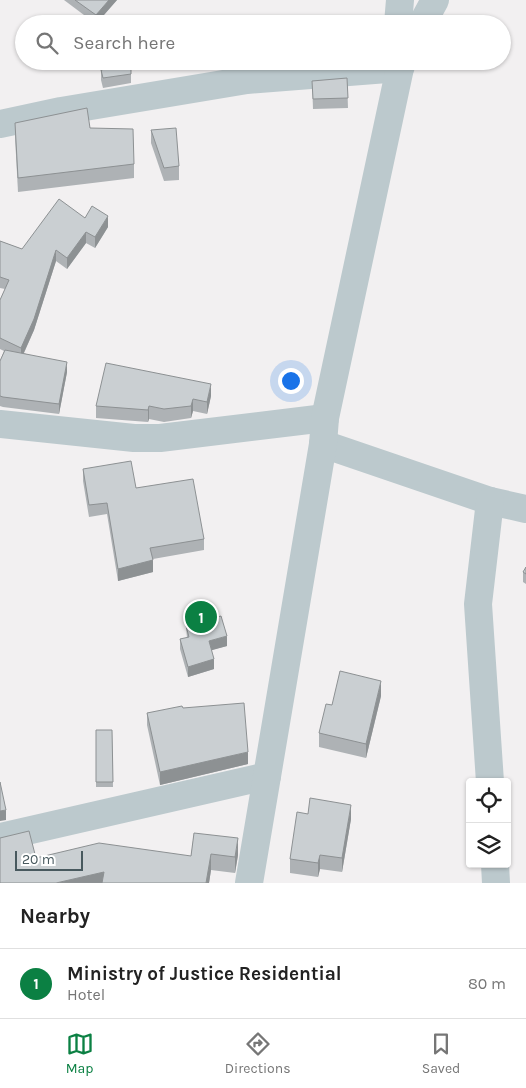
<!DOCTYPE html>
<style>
body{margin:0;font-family:Karla,sans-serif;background:#f6f6f6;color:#222}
.controls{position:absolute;right:15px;bottom:15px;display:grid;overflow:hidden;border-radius:5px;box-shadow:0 1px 4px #0004}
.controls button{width:45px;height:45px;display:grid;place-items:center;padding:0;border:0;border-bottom:1px solid #e0e0e0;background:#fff;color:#222;font:25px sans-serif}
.scale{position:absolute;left:15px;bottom:12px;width:68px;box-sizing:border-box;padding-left:5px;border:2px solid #48595e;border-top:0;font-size:14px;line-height:18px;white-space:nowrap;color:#48595e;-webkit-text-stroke:4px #fff;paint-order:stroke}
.you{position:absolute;left:290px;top:380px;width:18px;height:18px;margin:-12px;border:4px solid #fff;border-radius:50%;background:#1a73e8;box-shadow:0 0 0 8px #1a73e833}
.badge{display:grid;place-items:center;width:32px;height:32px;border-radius:50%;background:#0b8043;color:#fff;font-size:16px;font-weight:700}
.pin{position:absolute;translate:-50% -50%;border:2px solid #fff;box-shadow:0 1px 5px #0006}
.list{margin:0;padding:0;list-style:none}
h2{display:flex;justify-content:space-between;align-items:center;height:65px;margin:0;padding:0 20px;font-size:21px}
h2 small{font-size:16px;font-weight:400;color:#767676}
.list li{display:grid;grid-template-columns:32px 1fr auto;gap:15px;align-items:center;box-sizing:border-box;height:70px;padding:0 20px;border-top:1px solid #e0e0e0}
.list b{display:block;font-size:19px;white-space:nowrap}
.list p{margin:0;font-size:16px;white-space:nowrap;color:#767676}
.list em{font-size:16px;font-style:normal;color:#767676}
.icon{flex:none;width:28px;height:28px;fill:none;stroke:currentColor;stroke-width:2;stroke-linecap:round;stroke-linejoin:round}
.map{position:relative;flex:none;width:526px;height:883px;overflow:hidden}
.search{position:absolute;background:#fff;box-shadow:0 1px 4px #0004;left:15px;right:15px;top:15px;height:55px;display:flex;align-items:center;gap:12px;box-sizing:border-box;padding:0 18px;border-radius:28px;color:#767676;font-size:19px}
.sheet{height:135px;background:#fff}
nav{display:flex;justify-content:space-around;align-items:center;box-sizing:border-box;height:70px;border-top:1px solid #e0e0e0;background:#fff;font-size:14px;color:#767676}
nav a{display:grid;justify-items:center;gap:2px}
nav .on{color:#0b8043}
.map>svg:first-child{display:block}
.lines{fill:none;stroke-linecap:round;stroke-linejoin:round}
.minor{stroke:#bcc9cd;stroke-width:28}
.wall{fill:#aeb2b5}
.shaded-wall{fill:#8d9193}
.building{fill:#cacfd2;stroke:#8d9193}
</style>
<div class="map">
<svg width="526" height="883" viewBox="0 0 526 883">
<rect width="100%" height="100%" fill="#f2f0f1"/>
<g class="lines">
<!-- minor -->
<g class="minor">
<path d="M398 24 400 0"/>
<path d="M422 24 435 0"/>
<path d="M0 124 61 111 247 80 400 68 399 61"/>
<path d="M0 424 134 438H160L325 418"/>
<path d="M323 444 490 501 526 509"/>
<path d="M490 782 478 604 490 501"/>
<path d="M0 837 267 776"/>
<path d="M495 864 496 883"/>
<path d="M249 883 323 444 325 418 400 68 403 61"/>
</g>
</g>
<!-- wall -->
<g class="wall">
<path d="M64 0H117L96 24Z"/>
<path d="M131 63V83L103 88 101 80V70Z"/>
<path d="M347 78 348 108 313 109 312 81Z"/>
<path d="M15 123 90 128 134 164V178L18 192 15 137Z"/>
<path d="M151 130 179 166V180L164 181 151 143Z"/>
<path d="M85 218 108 227 95 248 86 243 67 269 56 261 34 330 24 353 67 372 59 414 3 407 0 406V361L4 351 0 349V300L5 289 0 288V241L22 249Z"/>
<path d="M211 396 207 414 193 411 191 418 164 422 149 419 148 422 96 418V406Z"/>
<path d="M83 469 136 488 204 539V550L153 559V572L118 581 107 514 89 517 83 481Z"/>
<path d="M526 567V584L523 582V572Z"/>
<path d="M186 626 227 646 211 650 214 669 188 677 180 649V639L187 638Z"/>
<path d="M381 696 366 758 319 747V733L332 705Z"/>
<path d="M183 708 248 764 160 785 147 725V713Z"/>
<path d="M96 730H112L113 787H96Z"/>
<path d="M308 814 351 819 342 872 320 869 318 877 290 873V859Z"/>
<path d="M194 833 238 855 235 873 211 870 209 883H0L36 858 191 856Z"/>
</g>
<!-- shaded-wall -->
<g class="shaded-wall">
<path d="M109 0H117L96 24V15Z"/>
<path d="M108 216V227L95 248V237Z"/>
<path d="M86 232V243L67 269V258Z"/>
<path d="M56 250V261L34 330 21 359V348Z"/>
<path d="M67 362V372L59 414V404Z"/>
<path d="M211 384V396L207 414V402Z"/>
<path d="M193 399V411L191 418V406Z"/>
<path d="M149 406V419L148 422V410Z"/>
<path d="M153 560V572L118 581V569Z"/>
<path d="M227 636V646L209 651V641Z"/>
<path d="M214 659V669L188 677V667Z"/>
<path d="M381 681V696L366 758V744Z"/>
<path d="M248 752V764L160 785V772Z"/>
<path d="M351 805V819L342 872V858Z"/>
<path d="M6 810V820L0 821V811Z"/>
<path d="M238 838V855L235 873V857Z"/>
<path d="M211 854V870L209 883H206Z"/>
<path d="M320 855V869L318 877V863Z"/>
<path d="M104 872V883H56Z"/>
</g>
<!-- building -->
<g class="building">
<path d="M75 0H109L96 15Z"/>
<path d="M131 63V74L103 78 101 70Z"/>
<path d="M347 78 348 98 313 99 312 81Z"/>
<path d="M87 108 90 128 133 129 134 164 18 178 15 123Z"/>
<path d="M176 128 179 166 164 168 151 130Z"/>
<path d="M59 199 85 218 92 206 108 216 95 237 86 232 67 258 56 250 34 319 21 348 0 338V300L9 280 0 277V241L22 249Z"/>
<path d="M5 350 67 362 59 404 3 397 0 396V361Z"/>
<path d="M106 363 211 384 207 402 193 399 191 406 164 409 149 406 148 410 96 406Z"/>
<path d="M131 461 136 488 193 479 204 539 150 548 153 560 118 569 107 503 89 505 83 469Z"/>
<path d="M526 567V574L523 572Z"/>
<path d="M221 616 227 636 209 641 214 659 188 667 180 639 189 637 186 626Z"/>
<path d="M340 671 381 681 366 744 319 733 326 704 332 705Z"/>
<path d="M244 703 248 752 160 772 147 713 182 706 183 708Z"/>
<path d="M96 730H112L113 782H96Z"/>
<path d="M0 782 6 810 0 811Z"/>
<path d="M310 798 351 805 342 858 320 855 318 863 290 859 297 812 308 814Z"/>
<path d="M29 831 36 858 99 843 191 856 194 833 238 838 235 857 211 854 206 883H102L104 872 56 883H0V838Z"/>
</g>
</svg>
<div class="controls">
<button><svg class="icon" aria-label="locate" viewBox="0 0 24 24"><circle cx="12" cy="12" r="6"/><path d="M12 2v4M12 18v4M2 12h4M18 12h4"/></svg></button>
<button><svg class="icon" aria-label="layers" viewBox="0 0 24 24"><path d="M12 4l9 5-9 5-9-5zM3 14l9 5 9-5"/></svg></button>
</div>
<div class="scale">20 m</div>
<div class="you"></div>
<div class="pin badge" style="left:201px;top:617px">1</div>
<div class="search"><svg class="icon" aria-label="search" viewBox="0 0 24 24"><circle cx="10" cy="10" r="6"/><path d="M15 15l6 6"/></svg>Search here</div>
</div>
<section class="sheet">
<h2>Nearby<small></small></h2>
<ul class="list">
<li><span class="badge">1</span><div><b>Ministry of Justice Residential</b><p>Hotel</p></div><em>80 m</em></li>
</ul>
</section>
<nav>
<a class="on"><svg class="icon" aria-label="map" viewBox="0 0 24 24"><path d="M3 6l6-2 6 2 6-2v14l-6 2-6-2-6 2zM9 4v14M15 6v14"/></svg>Map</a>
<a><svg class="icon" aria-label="directions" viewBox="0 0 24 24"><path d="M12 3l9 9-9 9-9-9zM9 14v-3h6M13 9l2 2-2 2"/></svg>Directions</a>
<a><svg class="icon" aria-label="saved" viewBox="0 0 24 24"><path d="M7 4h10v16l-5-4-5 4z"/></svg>Saved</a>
</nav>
